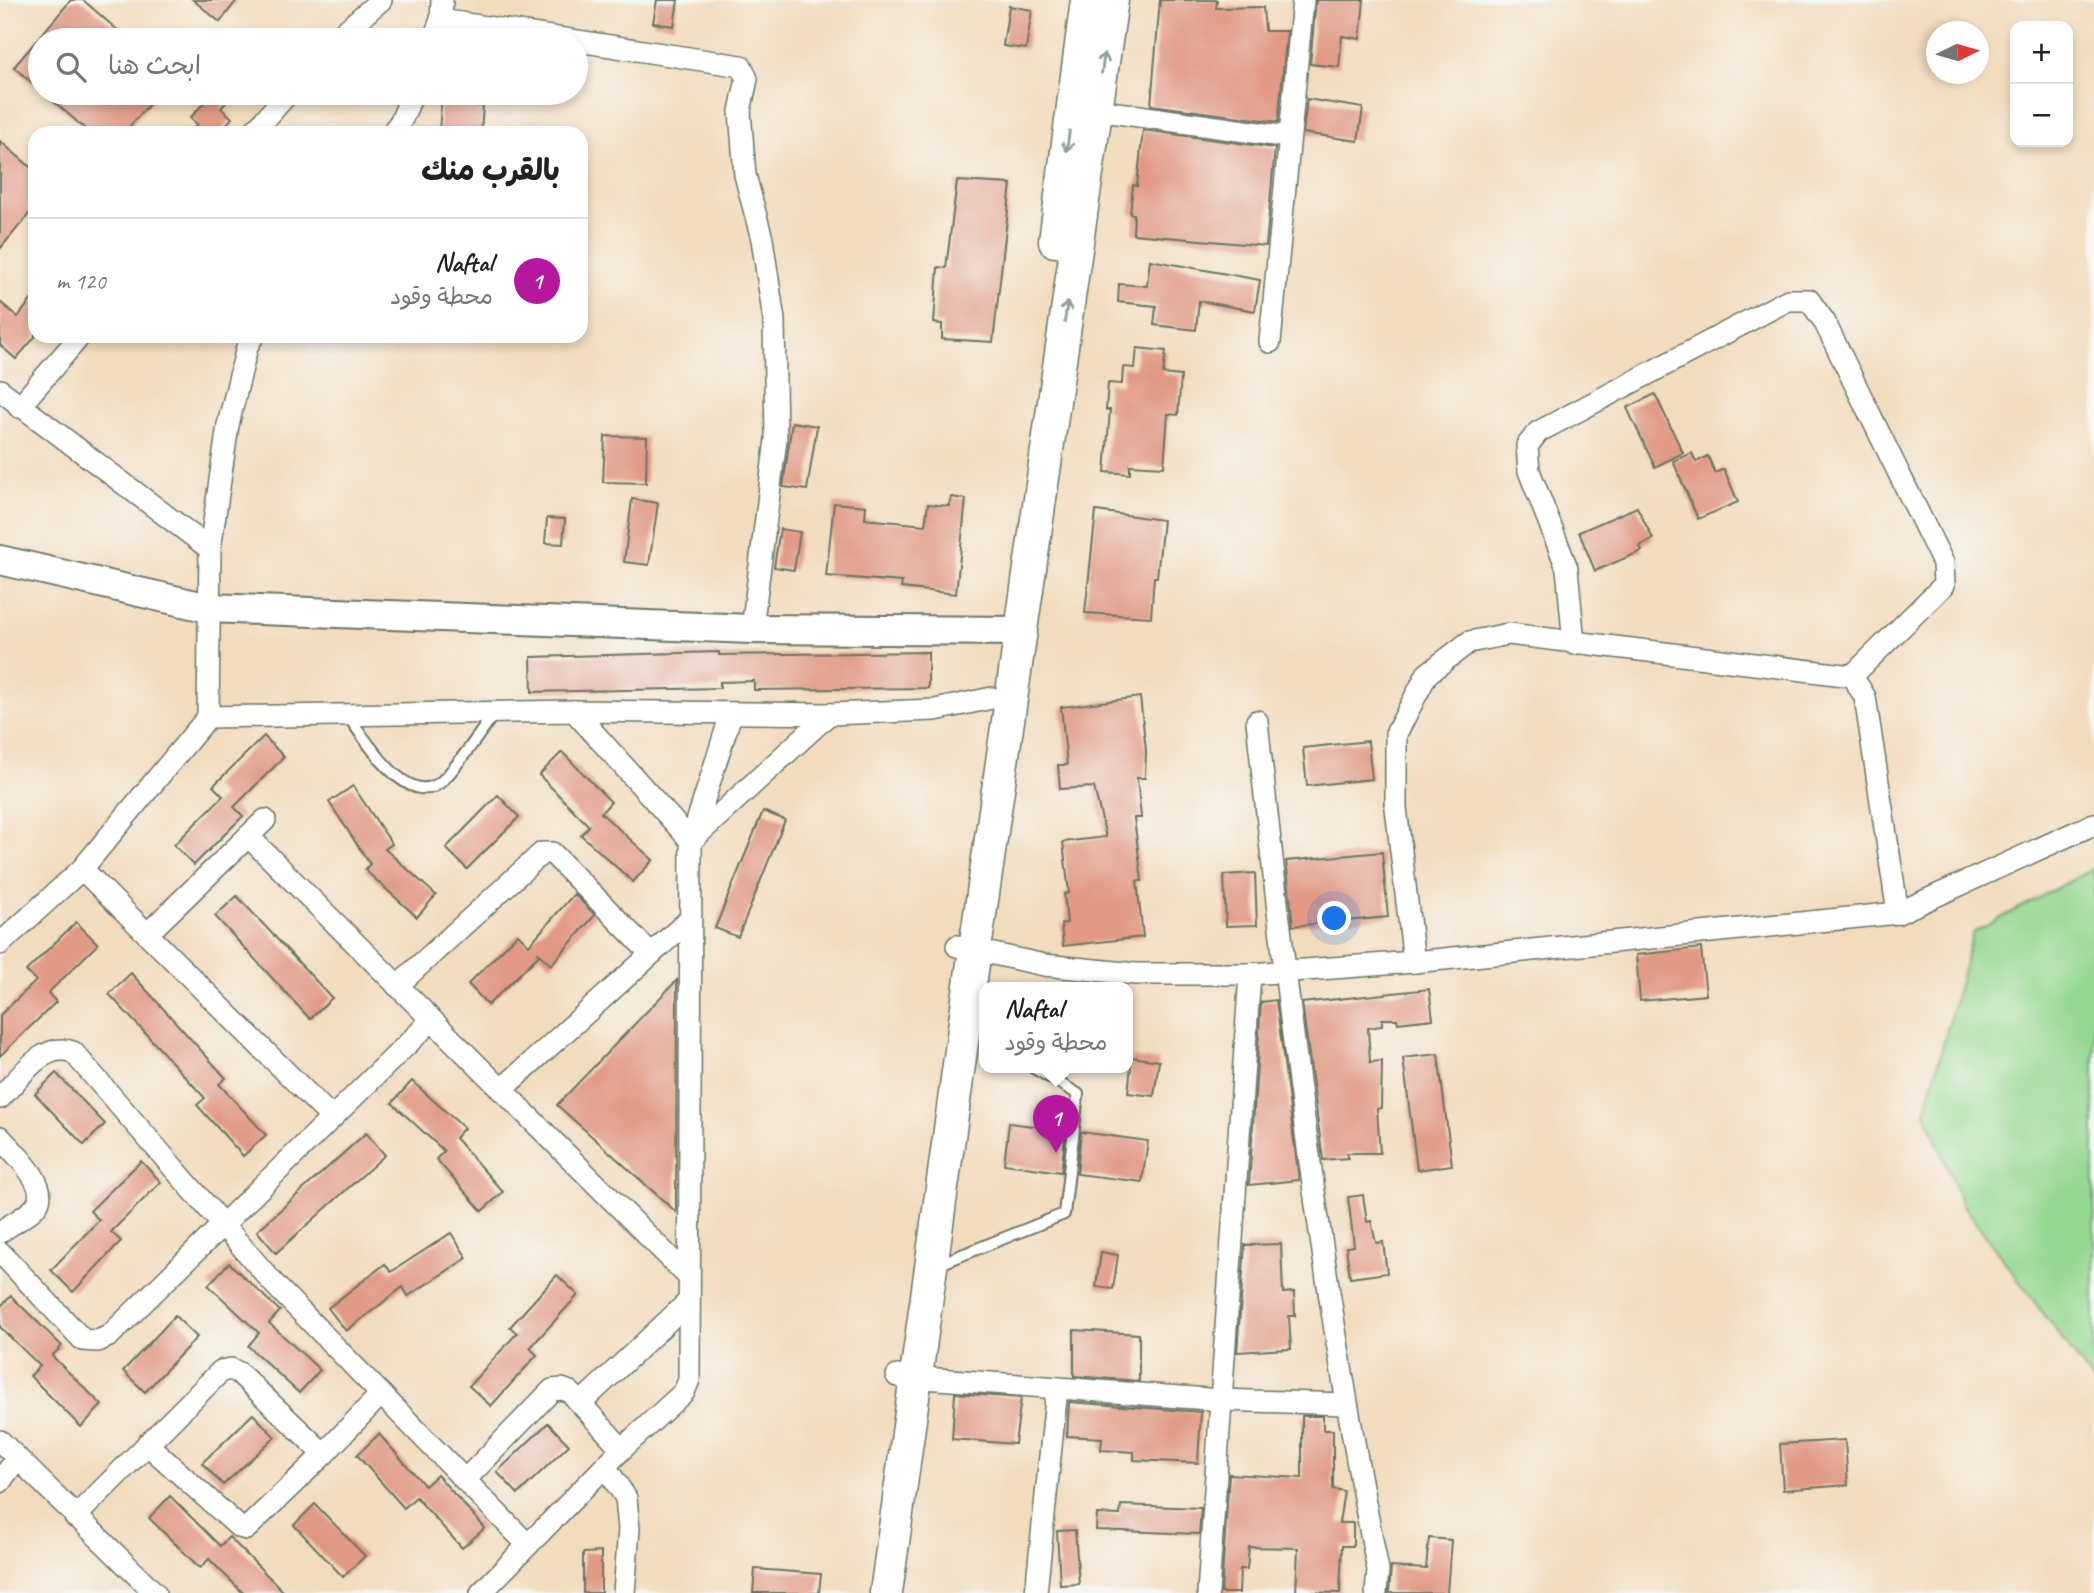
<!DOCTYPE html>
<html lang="ar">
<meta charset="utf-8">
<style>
body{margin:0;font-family:Caveat,"Playpen Sans Arabic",sans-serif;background:#f2f2f2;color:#202124;direction:rtl}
.controls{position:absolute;right:21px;top:21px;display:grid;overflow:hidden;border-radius:14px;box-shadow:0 4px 10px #0003}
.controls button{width:63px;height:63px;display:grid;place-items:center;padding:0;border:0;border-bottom:2px solid #e0e0e0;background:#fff;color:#202124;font:35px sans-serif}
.compass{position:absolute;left:1926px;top:21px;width:63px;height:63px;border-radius:50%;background:#fff;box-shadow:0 4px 10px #0003;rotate:85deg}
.you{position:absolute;left:1335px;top:919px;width:24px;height:24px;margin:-18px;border:5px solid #fff;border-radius:50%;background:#1a73e8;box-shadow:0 0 0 10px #1a73e833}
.badge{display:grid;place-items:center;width:46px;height:46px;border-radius:50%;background:#b5179e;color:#fff;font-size:23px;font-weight:700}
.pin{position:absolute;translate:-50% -58px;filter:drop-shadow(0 2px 4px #0008)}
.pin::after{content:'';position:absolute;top:37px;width:24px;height:21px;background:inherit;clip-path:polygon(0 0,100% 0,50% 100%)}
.popup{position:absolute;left:979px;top:982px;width:154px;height:91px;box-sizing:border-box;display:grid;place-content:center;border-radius:14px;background:#fff;filter:drop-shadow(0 2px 5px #0005);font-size:23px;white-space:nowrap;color:#757577}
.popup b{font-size:26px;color:#202124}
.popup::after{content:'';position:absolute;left:50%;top:100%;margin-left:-14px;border:14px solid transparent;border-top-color:#fff}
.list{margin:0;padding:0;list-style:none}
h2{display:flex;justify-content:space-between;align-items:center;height:91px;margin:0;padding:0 28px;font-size:30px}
h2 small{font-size:23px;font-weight:400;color:#757577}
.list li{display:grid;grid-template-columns:46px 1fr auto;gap:21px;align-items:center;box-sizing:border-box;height:126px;padding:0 28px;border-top:2px solid #e0e0e0}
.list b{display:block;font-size:26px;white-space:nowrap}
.list p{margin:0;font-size:23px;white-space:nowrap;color:#757577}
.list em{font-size:23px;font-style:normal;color:#757577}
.icon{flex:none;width:38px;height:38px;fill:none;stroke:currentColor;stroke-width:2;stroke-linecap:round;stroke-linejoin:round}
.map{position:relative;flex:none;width:2094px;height:1593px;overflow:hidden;direction:ltr}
.search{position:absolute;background:#fff;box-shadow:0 4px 10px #0003;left:28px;top:28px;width:560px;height:77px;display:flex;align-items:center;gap:18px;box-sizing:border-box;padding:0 24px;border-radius:38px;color:#757577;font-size:26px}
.panel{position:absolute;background:#fff;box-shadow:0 4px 10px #0003;left:28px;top:126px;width:560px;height:217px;border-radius:21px;direction:rtl}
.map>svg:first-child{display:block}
.green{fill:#95d890;stroke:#5a8a62;stroke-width:2}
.building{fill:#e19984}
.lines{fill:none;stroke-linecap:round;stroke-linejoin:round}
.service-casing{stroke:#697564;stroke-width:14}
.minor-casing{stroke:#697564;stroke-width:24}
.secondary-casing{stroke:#697564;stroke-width:32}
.primary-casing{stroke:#697564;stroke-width:35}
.service{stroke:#fff;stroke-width:10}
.minor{stroke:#fff;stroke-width:21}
.secondary{stroke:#fff;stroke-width:28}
.primary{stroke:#fff;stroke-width:32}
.oneway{stroke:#8f9e9a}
</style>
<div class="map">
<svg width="2094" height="1593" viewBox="0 0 2094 1593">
<rect width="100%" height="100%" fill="#f6f6f2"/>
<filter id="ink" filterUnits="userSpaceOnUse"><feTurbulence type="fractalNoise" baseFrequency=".0143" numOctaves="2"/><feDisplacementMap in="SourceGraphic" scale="14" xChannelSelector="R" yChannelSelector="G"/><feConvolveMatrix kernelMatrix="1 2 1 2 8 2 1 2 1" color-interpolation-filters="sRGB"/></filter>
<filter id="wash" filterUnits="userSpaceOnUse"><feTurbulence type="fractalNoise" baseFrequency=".00686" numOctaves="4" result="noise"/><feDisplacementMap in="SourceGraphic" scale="28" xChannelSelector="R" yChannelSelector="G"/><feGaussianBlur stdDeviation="1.57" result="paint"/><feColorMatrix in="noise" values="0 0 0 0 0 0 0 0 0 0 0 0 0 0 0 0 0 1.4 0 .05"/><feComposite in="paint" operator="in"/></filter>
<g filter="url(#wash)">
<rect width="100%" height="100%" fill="#f2dcbe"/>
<!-- green -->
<path class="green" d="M2094 868V1382L1962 1204 1925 1112 1973 933Z"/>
<g id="blocks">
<!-- building -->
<g class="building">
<path d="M71 0H83L129 40H40V90L14 67Z"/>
<path d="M193 0H237L220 22Z"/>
<path d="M657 0H678L674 26 653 23Z"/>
<path d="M1160 0H1217L1216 8 1263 7 1265 31H1287L1278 122 1151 105Z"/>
<path d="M1316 0H1364L1360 39 1342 36 1339 67 1310 64Z"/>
<path d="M1009 6 1032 10 1026 49 1003 46Z"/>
<path d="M44 93H159L124 133H90Z"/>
<path d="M213 93H235L221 108 232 118 219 133H191L197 124 190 118Z"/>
<path d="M1307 99 1363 108 1358 141 1303 133Z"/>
<path d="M441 103 483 106 481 133H439Z"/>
<path d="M1143 130 1275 148 1266 246 1133 234 1134 214H1130L1133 185 1137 186Z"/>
<path d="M0 141 35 171V207L0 249Z"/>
<path d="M957 181 1011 184 993 342 942 339V324L934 323 938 267 946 268Z"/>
<path d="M1150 260 1260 280 1255 311 1199 301 1196 330 1154 325 1156 306 1118 302 1119 284 1147 286Z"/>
<path d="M35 295V337L16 359 0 345V302L18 317Z"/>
<path d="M1137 348 1166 351 1163 374 1181 376 1178 415 1168 414 1164 467 1130 465V474L1105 472 1110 410H1106L1108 383 1122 384 1123 367 1135 368Z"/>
<path d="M1655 394 1683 453 1655 467 1627 408Z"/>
<path d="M792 422 817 426 807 490 783 487Z"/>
<path d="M605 436 647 437 646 483 603 482Z"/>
<path d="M1692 453 1696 462 1708 456 1715 473 1724 469 1738 502 1698 519 1673 461Z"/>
<path d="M951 497 966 499 956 594 901 588 902 582 826 576 834 503 866 506 865 519 925 525 928 504 949 506Z"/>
<path d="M632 499 658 503 649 565 624 562Z"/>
<path d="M1637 507 1653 539 1640 546 1642 551 1595 571 1579 532Z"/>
<path d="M1096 511 1163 520 1157 577H1154L1151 617 1085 613Z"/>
<path d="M547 518 565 519 563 544 545 543Z"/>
<path d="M780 529 800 532 794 570 774 567Z"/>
<path d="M719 652V655L928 652V688L754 690V681L720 682V688L532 692 531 657Z"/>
<path d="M1140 697 1146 750 1145 778H1137L1141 818H1134L1142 881H1137L1143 937 1063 946 1061 924 1067 923 1064 894 1069 893 1063 842 1106 837 1094 787 1060 789 1058 765H1067L1061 707Z"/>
<path d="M264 736 284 757 234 807 243 816 194 865 174 845 223 796 213 786Z"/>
<path d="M1368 741 1372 779 1307 786 1303 748Z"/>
<path d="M562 752 611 802 601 813 653 860 633 882 581 835 589 826 539 775Z"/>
<path d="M353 786 392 844 385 849 436 895 417 917 365 870 370 864 329 802Z"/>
<path d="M498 795 519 817 467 869 446 848Z"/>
<path d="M763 811 785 820 738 937 715 928Z"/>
<path d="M1382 852 1388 917 1293 926 1286 861Z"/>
<path d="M1255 873 1257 925 1226 926 1224 875Z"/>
<path d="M574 894 595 915 551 965 537 952 539 955 488 1005 468 984 518 934 529 945Z"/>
<path d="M237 896 332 998 310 1019 215 916Z"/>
<path d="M76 922 98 944 48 993 56 1002 0 1056V1015L36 981 26 971Z"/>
<path d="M1701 948 1706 995 1640 1001 1636 955Z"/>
<path d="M131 973 226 1078 219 1084 266 1135 243 1156 197 1105 205 1098 109 994Z"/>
<path d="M677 980 676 1212 557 1105Z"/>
<path d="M1429 989 1433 1019 1398 1023 1397 1019H1382V1026L1368 1028 1370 1062 1382 1061 1381 1108 1377 1109 1380 1153H1347L1348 1158 1323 1160 1302 1003Z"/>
<path d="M1276 1000 1299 1180 1249 1185 1261 1002Z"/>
<path d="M1438 1054 1452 1165 1417 1170 1403 1058Z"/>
<path d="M1132 1057 1159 1061 1154 1096 1128 1093Z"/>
<path d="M56 1073 105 1124 84 1145 35 1094Z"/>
<path d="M412 1081 464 1128 455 1138 503 1192 482 1211 436 1159 444 1151 392 1103Z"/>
<path d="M1009 1123 1066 1130 1061 1172 1004 1164Z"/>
<path d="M1081 1132 1148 1141 1142 1182 1077 1174Z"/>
<path d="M366 1133 385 1155 276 1253 257 1231Z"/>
<path d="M141 1161 161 1182 111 1232 121 1241 73 1292 51 1270 99 1220 90 1211Z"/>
<path d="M1363 1195 1367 1222 1371 1221 1376 1243 1383 1242 1387 1273 1350 1278 1346 1247 1354 1246 1348 1197Z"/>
<path d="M451 1233 467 1258 408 1296 403 1287 346 1331 328 1308 385 1264 391 1272Z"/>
<path d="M1281 1244 1283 1293 1294 1292 1295 1316H1289L1291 1349 1237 1352 1245 1245Z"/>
<path d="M1101 1252 1118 1255 1113 1289 1096 1287Z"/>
<path d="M229 1263 280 1311 269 1323 320 1370 299 1393 248 1346 259 1333 208 1285Z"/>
<path d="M557 1275 578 1295 530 1348 537 1355 491 1406 469 1386 517 1333 510 1327Z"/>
<path d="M11 1296 62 1346 52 1356 102 1405 81 1427 30 1376 40 1366 0 1327V1307Z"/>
<path d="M175 1316 197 1337 145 1392 123 1371Z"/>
<path d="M1074 1330 1139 1334V1381L1074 1376Z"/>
<path d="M955 1393 1021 1398 1015 1444 952 1439Z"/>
<path d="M1069 1402 1201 1412 1198 1463 1134 1460V1452L1101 1450 1102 1438 1067 1436Z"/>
<path d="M253 1414 275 1437 223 1485 202 1463Z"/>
<path d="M1302 1416H1323V1430H1333V1489L1344 1491 1339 1523H1353V1546H1342L1340 1593 1296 1592 1298 1548 1249 1547 1247 1569H1240L1239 1593H1221L1229 1474 1302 1478Z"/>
<path d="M548 1423 569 1445 518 1494 497 1472Z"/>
<path d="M379 1434 425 1486 437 1475 485 1528 462 1548 416 1497 404 1508 357 1455Z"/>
<path d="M1845 1440 1848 1485 1783 1490 1780 1444Z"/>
<path d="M170 1496 220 1546 229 1537 285 1593H243L209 1559 200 1568 149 1518Z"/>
<path d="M315 1504 365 1556 343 1577 294 1525Z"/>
<path d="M1121 1505 1201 1508 1199 1534 1096 1530 1097 1514 1120 1515Z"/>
<path d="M1075 1530 1079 1584 1060 1585 1057 1531Z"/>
<path d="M1429 1538 1451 1540 1447 1593H1389L1391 1567 1426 1569Z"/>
<path d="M601 1552V1593H583V1553Z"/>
<path d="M755 1569 821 1574 819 1593H753Z"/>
</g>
</g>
</g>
<g filter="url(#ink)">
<use href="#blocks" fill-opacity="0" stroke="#697564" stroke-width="2"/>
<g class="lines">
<!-- service casing -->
<g class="service-casing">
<g id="service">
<path d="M347 715C366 739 410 816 445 778 463 759 478 735 494 714"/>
<path d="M937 1265 1064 1214 1078 1094 1032 1067"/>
</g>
</g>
<!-- minor casing -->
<g class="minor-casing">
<g id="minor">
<path d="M441 20 741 66 747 79 740 111 745 175 762 239 774 320 776 439 752 629"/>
<path d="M335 40 381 0"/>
<path d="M433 40 441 20 442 0"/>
<path d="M1096 110 1288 137"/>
<path d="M253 133 288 93"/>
<path d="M392 133 401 121 413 93"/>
<path d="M1270 342 1303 0"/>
<path d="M0 390 210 549 208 717"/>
<path d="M19 407 80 336"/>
<path d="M210 549 228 425 247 347 253 336"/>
<path d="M1574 644 1567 568 1529 471 1527 446 1538 432 1788 300H1809L1824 321 1943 563 1944 585 1852 676"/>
<path d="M574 711 691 841"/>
<path d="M1257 721C1287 1005 1322 1289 1378 1570L1376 1593"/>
<path d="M248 836 432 1020"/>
<path d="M691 841 731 714"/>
<path d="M82 869 332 1118"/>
<path d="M147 934 265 820"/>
<path d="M0 944 82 869 208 717 574 711 829 714 935 710 992 698"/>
<path d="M957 946 1044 965 1136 974H1250L1414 962 1898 913 2094 824"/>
<path d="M1414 962 1396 808V734L1427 674 1469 642 1509 634 1852 676 1865 697 1898 913"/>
<path d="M397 986 542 853H552L651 954"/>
<path d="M501 1090 690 919"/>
<path d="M0 1098C20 1078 43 1041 73 1052L275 1285 528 1545"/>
<path d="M0 1137C12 1151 52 1186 36 1206 28 1216 11 1224 0 1232"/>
<path d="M0 1252 83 1340 98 1341 109 1336 432 1020 689 1277"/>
<path d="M897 1376 1221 1400 1345 1404"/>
<path d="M581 1403 689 1301"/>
<path d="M0 1441 155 1593"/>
<path d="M147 1444 239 1527 246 1529 324 1454"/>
<path d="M605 1466 626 1498 629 1529 624 1593"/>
<path d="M465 1480 552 1390 562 1389 570 1392 622 1449"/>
<path d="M0 1482 17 1458"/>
<path d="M75 1517 221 1371 231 1369 239 1373 324 1454 381 1394"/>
<path d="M481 1593 622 1449 684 1392 689 1380 691 841 829 714"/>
<path d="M1036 1593 1057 1388"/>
<path d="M1208 1593 1250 974"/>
</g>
</g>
<!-- secondary casing -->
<g class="secondary-casing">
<path id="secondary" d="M0 560 209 608 752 629 1021 631"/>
</g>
<!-- primary casing -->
<g class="primary-casing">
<g id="primary">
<path d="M1055 241 1087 0"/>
<path d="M886 1593 975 949 1112 0"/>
</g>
</g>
<!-- service -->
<use href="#service" class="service"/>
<!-- minor -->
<use href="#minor" class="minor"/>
<!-- secondary -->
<use href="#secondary" class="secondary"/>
<!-- primary -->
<use href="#primary" class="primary"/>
</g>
<!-- one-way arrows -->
<defs><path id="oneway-shaft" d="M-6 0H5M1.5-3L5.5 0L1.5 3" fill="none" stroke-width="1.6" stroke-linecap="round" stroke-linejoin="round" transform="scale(1.75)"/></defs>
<g class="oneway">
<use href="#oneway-shaft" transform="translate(1103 63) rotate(-82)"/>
<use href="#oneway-shaft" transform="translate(1068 141) rotate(98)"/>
<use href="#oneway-shaft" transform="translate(1066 312) rotate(-82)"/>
</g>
</g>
</svg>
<div class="controls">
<button>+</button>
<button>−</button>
</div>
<svg class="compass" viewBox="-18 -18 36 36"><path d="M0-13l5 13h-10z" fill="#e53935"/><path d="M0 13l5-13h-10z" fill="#757577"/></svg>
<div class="you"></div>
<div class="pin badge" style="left:1056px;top:1153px">1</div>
<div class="popup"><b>Naftal</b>محطة وقود</div>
<div class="search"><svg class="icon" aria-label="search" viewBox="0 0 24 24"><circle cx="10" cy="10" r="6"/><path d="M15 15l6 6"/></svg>ابحث هنا</div>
<section class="panel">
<h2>بالقرب منك<small></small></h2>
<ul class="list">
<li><span class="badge">1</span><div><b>Naftal</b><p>محطة وقود</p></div><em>120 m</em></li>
</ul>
</section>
</div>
